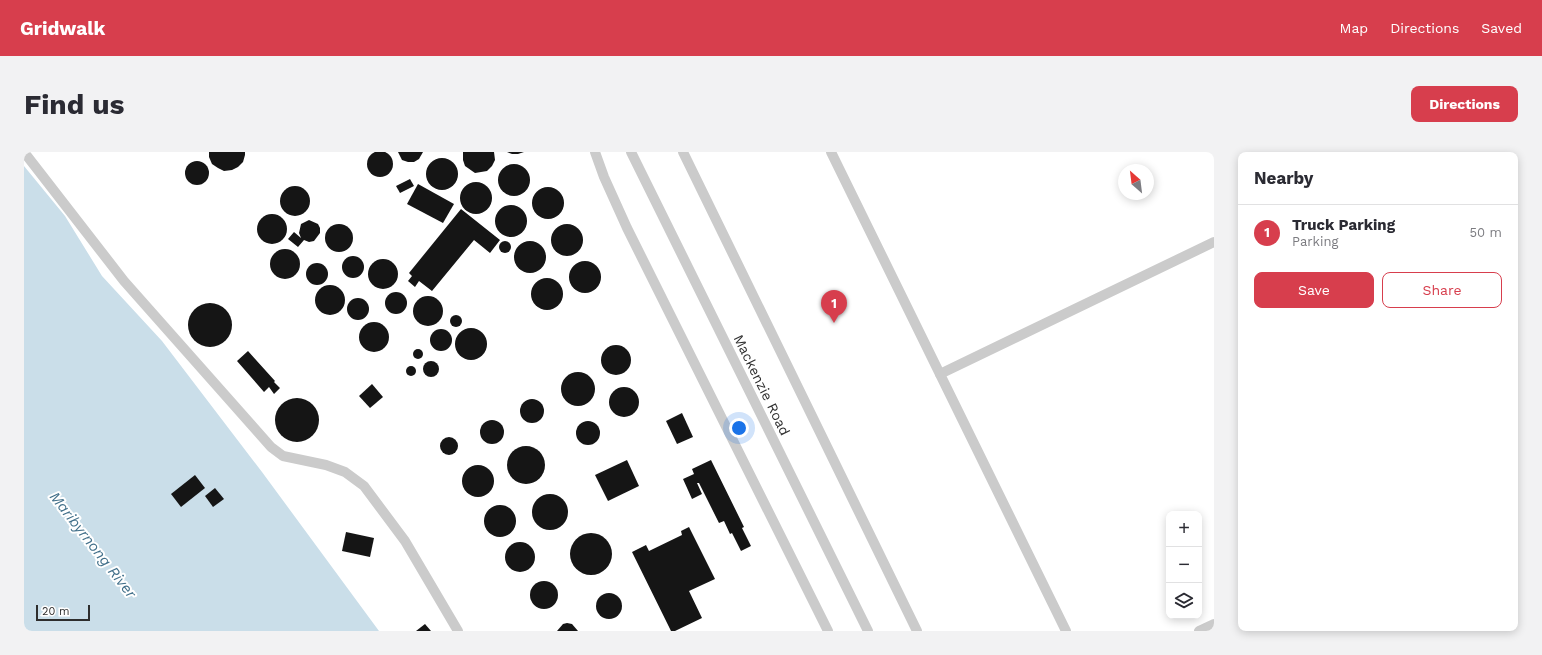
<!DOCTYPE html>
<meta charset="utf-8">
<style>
body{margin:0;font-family:"Work Sans",sans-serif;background:#f2f2f3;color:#2b2b33}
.controls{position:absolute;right:12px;bottom:12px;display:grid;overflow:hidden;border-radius:8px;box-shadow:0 2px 10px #0003}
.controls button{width:36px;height:36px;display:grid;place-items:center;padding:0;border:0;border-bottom:1px solid #e1e1e2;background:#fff;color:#2b2b33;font:20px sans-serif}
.compass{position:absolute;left:1094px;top:12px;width:36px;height:36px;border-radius:50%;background:#fff;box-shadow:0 2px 10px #0003;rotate:332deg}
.scale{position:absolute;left:12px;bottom:10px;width:54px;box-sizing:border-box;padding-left:4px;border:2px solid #2e2e2e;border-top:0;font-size:11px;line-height:14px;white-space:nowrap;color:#2e2e2e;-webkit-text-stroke:3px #fff;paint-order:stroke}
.you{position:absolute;left:715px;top:276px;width:14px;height:14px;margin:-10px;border:3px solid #fff;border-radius:50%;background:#1a73e8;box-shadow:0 0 0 6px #1a73e833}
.badge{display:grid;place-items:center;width:26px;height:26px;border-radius:50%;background:#d73e4d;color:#fff;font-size:13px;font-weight:700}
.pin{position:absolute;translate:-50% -33px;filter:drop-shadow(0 1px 2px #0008)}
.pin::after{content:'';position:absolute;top:21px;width:14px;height:12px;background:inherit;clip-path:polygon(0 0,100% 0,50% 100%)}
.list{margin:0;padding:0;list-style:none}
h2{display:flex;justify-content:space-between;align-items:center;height:52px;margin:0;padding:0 16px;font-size:17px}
h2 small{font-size:13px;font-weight:400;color:#7c7c81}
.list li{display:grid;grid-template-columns:26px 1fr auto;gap:12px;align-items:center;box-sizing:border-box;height:56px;padding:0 16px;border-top:1px solid #e1e1e2}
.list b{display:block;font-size:15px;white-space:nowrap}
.list p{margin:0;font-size:13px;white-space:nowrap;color:#7c7c81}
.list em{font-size:13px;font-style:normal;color:#7c7c81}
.actions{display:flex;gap:8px;padding:12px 16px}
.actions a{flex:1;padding:9px 0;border:1px solid #d73e4d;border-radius:8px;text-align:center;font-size:14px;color:#d73e4d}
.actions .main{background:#d73e4d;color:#fff}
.icon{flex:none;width:22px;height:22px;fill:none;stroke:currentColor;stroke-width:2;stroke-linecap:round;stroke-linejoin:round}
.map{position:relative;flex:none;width:1190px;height:479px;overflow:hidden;border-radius:8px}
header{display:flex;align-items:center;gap:24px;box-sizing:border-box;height:56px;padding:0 20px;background:#d73e4d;color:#fff}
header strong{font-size:19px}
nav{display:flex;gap:22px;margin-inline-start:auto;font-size:14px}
.intro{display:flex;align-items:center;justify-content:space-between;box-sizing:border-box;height:96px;padding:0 24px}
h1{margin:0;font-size:28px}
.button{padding:10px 18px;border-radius:8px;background:#d73e4d;color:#fff;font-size:14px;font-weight:700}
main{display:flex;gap:24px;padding:0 24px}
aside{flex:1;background:#fff;border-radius:8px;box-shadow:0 2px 10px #0003}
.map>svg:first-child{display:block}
.water{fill:#cadee9}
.building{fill:#151515}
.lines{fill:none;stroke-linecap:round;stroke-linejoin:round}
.service{stroke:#cbcbcb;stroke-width:10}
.labels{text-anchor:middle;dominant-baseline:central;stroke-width:4;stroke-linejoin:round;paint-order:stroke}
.street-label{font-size:14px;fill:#2e2e2e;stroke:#fff}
.water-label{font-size:15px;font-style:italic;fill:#42708a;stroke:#fff}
</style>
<header>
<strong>Gridwalk</strong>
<nav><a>Map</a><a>Directions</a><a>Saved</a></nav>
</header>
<div class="intro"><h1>Find us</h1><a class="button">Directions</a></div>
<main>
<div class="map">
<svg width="1190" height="479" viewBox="0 0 1190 479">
<rect width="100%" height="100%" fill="#fff"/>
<!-- water -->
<path class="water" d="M0 14 41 64 78 124 138 189 238 320 355 479H0Z"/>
<!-- building -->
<g class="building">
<circle cx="356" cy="12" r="13"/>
<path d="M185 0H221V3L219 10 214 15 208 18 200 19 194 16 188 12 185 5Z"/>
<path d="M374 0H399L395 7 390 10H384L378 8Z"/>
<path d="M439 0H470L471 8 468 14 463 19 451 21 441 14 439 8Z"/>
<path d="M483 0H500L494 2H488Z"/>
<circle cx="418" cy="22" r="16"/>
<circle cx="173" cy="21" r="12"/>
<circle cx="490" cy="28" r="16"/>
<path d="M386 27 390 34 376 41 372 34Z"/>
<circle cx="452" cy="46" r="16"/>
<path d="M394 32 430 52 419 71 383 52Z"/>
<circle cx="271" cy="49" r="15"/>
<circle cx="524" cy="51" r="16"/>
<circle cx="487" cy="69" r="16"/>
<path d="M437 57 476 88 466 101 450 88 408 139 395 129 391 135 384 129 388 124 385 121Z"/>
<circle cx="248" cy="77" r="15"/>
<path d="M285 68 294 72 296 76V81L290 89 285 90 280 88 274 95 264 87 270 80 277 86 275 81 277 72Z"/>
<circle cx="315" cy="86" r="14"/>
<circle cx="543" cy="88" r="16"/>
<circle cx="481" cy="95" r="6"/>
<circle cx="506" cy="105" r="16"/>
<circle cx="261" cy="112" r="15"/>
<circle cx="329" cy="115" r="11"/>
<circle cx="359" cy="122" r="15"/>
<circle cx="561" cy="125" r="16"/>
<circle cx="293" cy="122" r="11"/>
<circle cx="523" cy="142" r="16"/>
<circle cx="306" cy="148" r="15"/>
<circle cx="372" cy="151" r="11"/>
<circle cx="404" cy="159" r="15"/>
<circle cx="334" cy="157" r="11"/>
<circle cx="186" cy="173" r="22"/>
<circle cx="432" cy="169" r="6"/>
<circle cx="350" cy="185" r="15"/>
<circle cx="447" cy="192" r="16"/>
<circle cx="417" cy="188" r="11"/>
<circle cx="592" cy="208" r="15"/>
<circle cx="394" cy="202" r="5"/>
<path d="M224 199 251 229 250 230 256 236 250 242 245 235 240 240 213 209Z"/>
<circle cx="407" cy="217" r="8"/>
<circle cx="387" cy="219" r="5"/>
<circle cx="554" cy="237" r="17"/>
<path d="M348 232 359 245 346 256 335 244Z"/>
<circle cx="600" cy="250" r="15"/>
<circle cx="273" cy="268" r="22"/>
<circle cx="508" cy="259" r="12"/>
<path d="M658 261 669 285 653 292 642 269Z"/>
<circle cx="468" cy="280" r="12"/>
<circle cx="564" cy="281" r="12"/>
<circle cx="425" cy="294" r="9"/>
<circle cx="502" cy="313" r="19"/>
<path d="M603 308 615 334 584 349 571 323Z"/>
<path d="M687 308 720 375 718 376 727 394 717 399 708 381 706 382 700 369 695 371 675 331H673L678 342 668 347 659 327 670 322 668 317Z"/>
<circle cx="454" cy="329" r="16"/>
<path d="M171 323 181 336 157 355 147 342Z"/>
<path d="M191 336 200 347 189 355 181 344Z"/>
<circle cx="526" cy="360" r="18"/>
<circle cx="476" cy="369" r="16"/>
<path d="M665 375 691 427 665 439 678 466 651 479H647L608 400 622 393 625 399 658 383 657 379Z"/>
<path d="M322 380 350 386 346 405 318 399Z"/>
<circle cx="567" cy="402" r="21"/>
<circle cx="496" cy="405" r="15"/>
<circle cx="520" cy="443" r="14"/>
<circle cx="585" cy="454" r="13"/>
<path d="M543 471 548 472 554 479H533L539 472Z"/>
<path d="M401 472 407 479H392Z"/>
</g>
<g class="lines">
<!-- service -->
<g class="service">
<path d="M0 0 100 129 247 295 259 304 302 313 321 320 340 334 381 389 434 479"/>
<path d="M571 0 580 25 603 76 804 479"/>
<path d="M607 0 844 479"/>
<path d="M659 0 893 479"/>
<path d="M807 0 1042 479"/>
<path d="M916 222 1190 90"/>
<path d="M1175 479 1190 472"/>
</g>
</g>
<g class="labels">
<!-- street labels -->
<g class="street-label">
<text transform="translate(738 233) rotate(64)">Mackenzie Road</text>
</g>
<!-- water labels -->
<g class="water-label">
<text transform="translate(69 393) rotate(52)">Maribyrnong River</text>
</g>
</g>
</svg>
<div class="controls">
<button>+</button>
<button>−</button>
<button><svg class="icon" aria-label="layers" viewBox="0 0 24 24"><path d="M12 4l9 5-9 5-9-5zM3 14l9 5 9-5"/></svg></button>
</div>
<svg class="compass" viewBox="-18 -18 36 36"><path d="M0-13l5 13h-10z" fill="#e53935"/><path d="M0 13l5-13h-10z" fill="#7c7c81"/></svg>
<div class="scale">20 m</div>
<div class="you"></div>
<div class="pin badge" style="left:810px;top:171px">1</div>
</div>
<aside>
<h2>Nearby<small></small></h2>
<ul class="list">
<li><span class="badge">1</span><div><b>Truck Parking</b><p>Parking</p></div><em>50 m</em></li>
</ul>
<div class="actions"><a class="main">Save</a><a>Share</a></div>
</aside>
</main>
